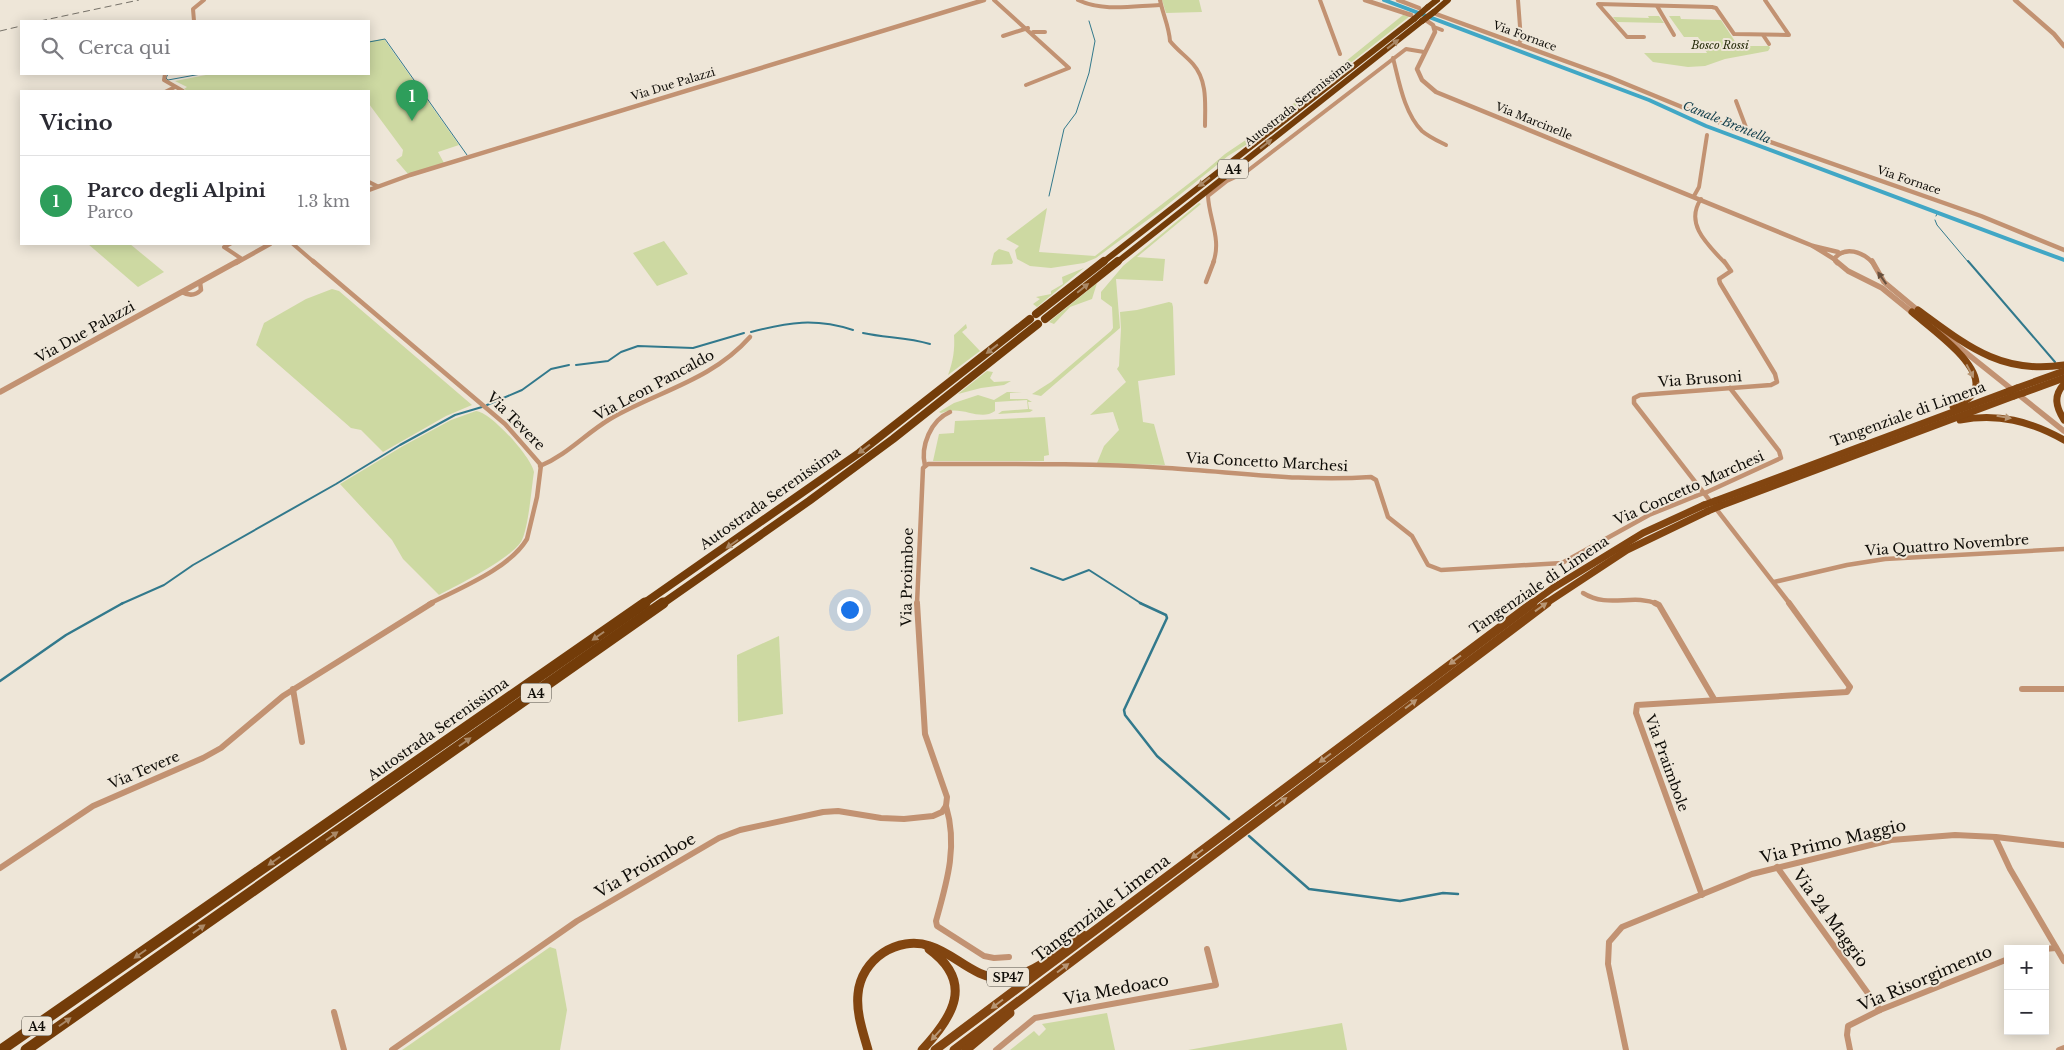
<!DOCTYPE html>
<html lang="it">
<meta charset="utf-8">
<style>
body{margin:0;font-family:"Libre Baskerville",serif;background:#f7f7f7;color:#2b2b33}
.controls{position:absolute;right:15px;bottom:15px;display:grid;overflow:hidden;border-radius:0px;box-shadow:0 2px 12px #0003}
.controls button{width:45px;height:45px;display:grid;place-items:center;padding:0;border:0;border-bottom:1px solid #e1e1e2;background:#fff;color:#2b2b33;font:25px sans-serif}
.you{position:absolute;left:849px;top:609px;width:18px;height:18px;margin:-12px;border:4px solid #fff;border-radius:50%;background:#1a73e8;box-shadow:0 0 0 8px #1a73e833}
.badge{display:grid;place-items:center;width:32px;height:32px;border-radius:50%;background:#516105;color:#fff;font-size:16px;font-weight:700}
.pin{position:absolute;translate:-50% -41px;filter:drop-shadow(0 1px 2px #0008)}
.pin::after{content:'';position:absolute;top:26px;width:18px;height:15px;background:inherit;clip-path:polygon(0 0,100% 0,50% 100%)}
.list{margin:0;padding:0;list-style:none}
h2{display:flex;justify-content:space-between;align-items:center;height:65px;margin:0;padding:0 20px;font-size:21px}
h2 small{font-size:16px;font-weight:400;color:#7c7c81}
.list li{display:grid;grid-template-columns:32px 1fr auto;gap:15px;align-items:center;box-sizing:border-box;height:90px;padding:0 20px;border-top:1px solid #e1e1e2}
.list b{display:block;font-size:19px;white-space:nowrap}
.list p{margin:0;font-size:16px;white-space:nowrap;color:#7c7c81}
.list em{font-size:16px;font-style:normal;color:#7c7c81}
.icon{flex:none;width:28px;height:28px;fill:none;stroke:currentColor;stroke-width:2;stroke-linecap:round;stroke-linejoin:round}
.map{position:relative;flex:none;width:2064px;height:1050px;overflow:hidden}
.search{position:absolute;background:#fff;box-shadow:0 2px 12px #0003;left:20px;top:20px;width:350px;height:55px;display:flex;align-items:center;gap:12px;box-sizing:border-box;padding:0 18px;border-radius:0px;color:#7c7c81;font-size:19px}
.panel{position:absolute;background:#fff;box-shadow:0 2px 12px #0003;left:20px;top:90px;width:350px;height:155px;border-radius:0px}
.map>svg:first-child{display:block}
.green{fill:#cdd9a2}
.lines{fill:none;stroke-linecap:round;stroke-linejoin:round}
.stream-far2{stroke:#32798c;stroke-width:1}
.stream-far1{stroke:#32798c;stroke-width:2}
.stream{stroke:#32798c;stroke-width:2.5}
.canal{stroke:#41a7c5;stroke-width:4}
.minor-far2{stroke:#c29272;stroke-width:4}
.minor-far1{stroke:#c29272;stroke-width:4.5}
.minor{stroke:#c29272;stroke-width:6}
.tertiary-far1{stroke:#c29272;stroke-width:4.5}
.tertiary{stroke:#c29272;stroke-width:5.5}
.trunk-far1{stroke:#824510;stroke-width:7}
.trunk{stroke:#824510;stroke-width:9}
.motorway-far2{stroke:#733c09;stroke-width:6}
.motorway-far1{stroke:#733c09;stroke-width:8}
.motorway{stroke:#733c09;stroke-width:11}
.rail{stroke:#767168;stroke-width:1;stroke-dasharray:7 4;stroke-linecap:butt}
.minor-bridge{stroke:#c29272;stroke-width:4.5}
.trunk-bridge{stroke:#824510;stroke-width:7}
.motorway-bridge{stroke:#733c09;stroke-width:6}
.oneway{fill:#a86}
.oneway2{fill:#68503d}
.oneway3{fill:#b89674}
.labels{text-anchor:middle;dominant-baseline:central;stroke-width:4;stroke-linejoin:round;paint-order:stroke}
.far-street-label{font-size:11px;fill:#0f0d08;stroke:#eee6d8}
.far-park-label{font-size:11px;font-style:italic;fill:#272d0b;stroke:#eee6d8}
.far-water-label{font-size:12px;font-style:italic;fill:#123f4c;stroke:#eee6d8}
.shield{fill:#eee6d8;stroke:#524e46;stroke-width:1}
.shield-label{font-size:12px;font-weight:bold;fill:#0f0d08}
.street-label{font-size:14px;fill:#0f0d08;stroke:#eee6d8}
.near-street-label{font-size:16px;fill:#0f0d08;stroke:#eee6d8}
</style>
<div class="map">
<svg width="2064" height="1050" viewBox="0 0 2064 1050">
<rect width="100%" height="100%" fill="#eee6d8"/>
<!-- green -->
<g class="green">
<path d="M1162 0H1199L1202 12 1166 13Z"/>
<path d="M1403 15 1410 16 1249 143 1228 156 1161 210 1096 258 1084 263 1051 268 1030 266 1017 259 1015 250 1019 246 1006 239 1047 208 1039 252 1095 256 1205 171 1225 154 1262 129Z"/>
<path d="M1648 16H1659L1664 23 1617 22 1613 17 1649 18Z"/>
<path d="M1669 16H1680L1681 19 1721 20 1738 46H1769L1770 48 1768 51 1725 59 1705 66 1688 67 1653 62 1644 53H1707L1698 37H1684Z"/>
<path d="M384 39 459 145 438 152 444 163 408 174 396 160 402 156 403 150 369 104V91H188L184 89 187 87 175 81 211 74H369V41Z"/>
<path d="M1199 203 1201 204 1137 257 1165 259 1163 281 1116 279 1120 328 1041 396 1032 394 1051 382 1111 331 1113 328 1112 307 1101 299V292L1123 266Z"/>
<path d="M664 241 688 274 657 286 633 253Z"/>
<path d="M88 244H130L164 272 138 287Z"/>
<path d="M999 249 1009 252 1013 262 1012 264 991 265 994 253Z"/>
<path d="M1084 268 1037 307 1033 304 1040 299 1036 297 1051 294V291L1063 284 1062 277Z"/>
<path d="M1097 283 1092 299 1070 307 1054 324 1049 322Z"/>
<path d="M332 289 339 291 472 405 446 416 383 452 361 430 351 428 256 345 264 323 306 299Z"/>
<path d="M1169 302 1172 303 1173 307 1175 375 1138 381 1143 422 1154 424 1165 465 1097 463 1104 446 1119 430 1113 412 1090 415 1126 382 1117 369 1119 366 1121 329 1120 312 1137 310Z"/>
<path d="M966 324 967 328 962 332 980 351 948 375C953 361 955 350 954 335Z"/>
<path d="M987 371 993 372 990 378 994 382 1011 381 1004 385 981 388 958 394Z"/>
<path d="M1007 392H1022L1010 393V399H1027L1032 402H1028L1029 409 1033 410 1030 412 998 414 1002 411 1028 409 1027 400 995 402V411C979 422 962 404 941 413L939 412 954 403 978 395 994 400Z"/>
<path d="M476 411C491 412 532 458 534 472 531 491 529 524 522 540 513 558 458 585 439 595L403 559 392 540 340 484 403 446 451 420Z"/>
<path d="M1045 417 1049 455 1044 456V461H933L939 434 954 433 955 421Z"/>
<path d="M779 636 783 714 738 722 737 655Z"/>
<path d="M550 947 556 949 567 1010 560 1050H402Z"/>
<path d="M1107 1013 1115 1050H1010L1034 1031 1039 1036 1046 1029 1042 1024Z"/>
<path d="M1342 1023 1347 1050H1188Z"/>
</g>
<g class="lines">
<!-- stream-far2 -->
<g class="stream-far2">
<path d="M369 42 385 39 467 155"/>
<path d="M168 74 166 78 168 80"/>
<path d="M168 80 201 74"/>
<path d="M1049 196 1064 129 1076 113 1089 73 1095 41 1089 21"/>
<path d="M1936 216 1938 212"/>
<path d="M1935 220 1937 225 1969 263"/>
</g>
<!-- stream-far1 -->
<g class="stream-far1">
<path d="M1968 261 2055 362"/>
<path d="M751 332C789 322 815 318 853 330"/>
<path d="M863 333C886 338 907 337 930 344"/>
<path d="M576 365 608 361 621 352 638 346 693 348 744 333"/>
<path d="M487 405 522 390 551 369 569 365"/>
<path d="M1031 568 1063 580 1089 570 1142 604"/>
<path d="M121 604 164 585 193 565 336 484 400 445 455 415 482 407"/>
</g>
<!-- stream -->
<g class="stream">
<path d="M1140 603 1166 615 1167 618 1124 710 1125 715 1157 756 1229 819"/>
<path d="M0 681 66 635 123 603"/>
<path d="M1249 836 1309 889 1400 901 1443 893 1458 894"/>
</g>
<!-- canal -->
<path class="canal" d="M1384 0 1649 100 1706 126 2064 260"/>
<!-- minor-far2 -->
<g class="minor-far2">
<path d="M994 0 1069 68 1026 85"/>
<path d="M1078 0C1103 12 1133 6 1160 5"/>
<path d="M1160 0C1163 15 1169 26 1170 41 1177 50 1186 56 1193 64 1208 81 1205 105 1205 126"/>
<path d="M1320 0 1340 54"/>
<path d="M1518 0 1521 40 1518 44"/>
<path d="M1657 6 1674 35"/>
<path d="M194 21 193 9 204 0"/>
<path d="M1434 27 1442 30"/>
<path d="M1033 32H1045"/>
<path d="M1763 35 1769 44"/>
<path d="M1003 36 1028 28"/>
<path d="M1644 37H1627L1598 4 1712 7 1716 8 1734 34 1789 35 1765 0"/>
<path d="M1393 58C1399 81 1404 113 1422 131 1429 137 1438 141 1446 145"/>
<path d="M165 74 164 80 183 91"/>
<path d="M167 91 175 87"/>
<path d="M1736 101 1747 130 1745 133"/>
<path d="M369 182 377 186"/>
<path d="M1694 196 1699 187 1707 135"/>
<path d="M1701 199C1684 224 1708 245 1725 263"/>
<path d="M230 244 224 247 242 259"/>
<path d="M293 244 315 263"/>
<path d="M1213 263C1222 240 1209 219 1208 196L1227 181 1246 172 1406 49 1424 52"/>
</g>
<!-- minor-far1 -->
<g class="minor-far1">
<path d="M313 261 505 424 541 465 537 497 527 539C509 569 460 588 429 604"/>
<path d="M1724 261 1731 271 1719 279 1720 283 1775 374 1777 382 1771 385 1640 395 1634 398V403L1790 604"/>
<path d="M1206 282 1214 261"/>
<path d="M182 292C189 296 195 296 201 290L200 282"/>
<path d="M540 466C567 455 585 434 610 419 658 391 711 381 750 337"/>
<path d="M925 466C920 446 931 420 950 412"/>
<path d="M1707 492 1781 458 1779 451 1730 388"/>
<path d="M1774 582 1847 565 1885 559 2064 549"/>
<path d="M1583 593C1609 609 1632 593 1658 604"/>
<path d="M917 604 923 468 928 464C1008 464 1087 463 1167 468 1235 472 1303 482 1371 477L1376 480 1388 517 1412 536 1428 565 1441 570 1562 563 1649 515 1696 496"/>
</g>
<!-- minor -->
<g class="minor">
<path d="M1655 603 1659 605 1714 699"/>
<path d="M293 689 302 742"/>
<path d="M2022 689H2064"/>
<path d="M946 806C958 846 947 882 936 921L937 926 984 956 994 958 1009 957"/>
<path d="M1995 837 2010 869 2064 961"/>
<path d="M1777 867 1880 1010"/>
<path d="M0 868 93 806 203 758 221 748 283 696 432 603"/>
<path d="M1702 895 1636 713 1637 705 1847 692 1850 687 1789 603"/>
<path d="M2044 949 2056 948"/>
<path d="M334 1012 344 1050"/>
<path d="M392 1050 577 921 719 838 740 830 823 812 838 811 881 818 904 819 933 816 942 812 946 806 947 797 925 734 917 603"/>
<path d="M996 1050 1035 1018 1216 985 1207 949"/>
<path d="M1626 1050 1608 964 1609 942 1622 927 1752 874 1891 840 1955 835 1996 837 2064 845"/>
<path d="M1850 1050 1847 1035 1848 1026 1880 1010 2008 959"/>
<path d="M2059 1050 2064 1048"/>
</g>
<!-- tertiary-far1 -->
<g class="tertiary-far1">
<path d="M1365 0 1411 15"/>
<path d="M1398 0 1419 8"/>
<path d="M2015 0 2054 34 2064 46"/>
<path d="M1436 14 1609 77 1745 133 1981 216 2064 250"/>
<path d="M1427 21 1433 25 1435 32 1417 69 1422 80 1436 92 1813 246"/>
<path d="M369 190 410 175 984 0"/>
<path d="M1834 259 1813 246 1838 252"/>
<path d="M236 263 270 244"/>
<path d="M1837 263 1834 259C1845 245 1863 252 1873 263"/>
</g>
<!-- tertiary -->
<g class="tertiary">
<path d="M1836 261 1848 271 1882 288 1914 314"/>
<path d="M1872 261 1884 282 1920 312"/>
<path d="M1937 327 1955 343"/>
<path d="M1945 336 2064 431"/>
<path d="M0 392 238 261"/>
</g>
<!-- trunk-far1 -->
<g class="trunk-far1">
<path d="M1918 310C1966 345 2001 375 2064 365"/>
<path d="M1912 312C1929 327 1975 359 1976 383 1977 396 1963 403 1953 407"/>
<path d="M2064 384C2053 396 2056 407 2064 420"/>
<path d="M2017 388 2064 371"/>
<path d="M2023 393 2064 378"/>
<path d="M1960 420C1998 413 2030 421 2064 440"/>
<path d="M1715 501 2009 391"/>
<path d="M1720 506 2014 396"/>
<path d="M1531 604 1553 588 1643 533 1704 505"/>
<path d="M1545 604 1627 550 1708 511"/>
</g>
<!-- trunk -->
<g class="trunk">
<path d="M868 1050C863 1032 856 1013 858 994 861 959 898 935 930 946 956 954 974 979 1003 978 1033 977 1059 950 1083 935"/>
<path d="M922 1050C954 1016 974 982 929 949"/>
<path d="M935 1050 1533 603"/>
<path d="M954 1050 1547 603"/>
<path d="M966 1050 1010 1013"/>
</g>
<!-- motorway-far2 -->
<g class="motorway-far2">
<path d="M1428 7 1437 0"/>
<path d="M1434 12 1448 0"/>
<path d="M1102 263 1414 19"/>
<path d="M1116 263 1422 21"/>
</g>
<!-- motorway-far1 -->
<g class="motorway-far1">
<path d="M1036 314 1104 261"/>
<path d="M1045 319 1118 261"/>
<path d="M643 604 859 453 1030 319"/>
<path d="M662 604 809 501 893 439 1038 324"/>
</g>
<!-- motorway -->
<g class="motorway">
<path d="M1 1050 645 603"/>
<path d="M26 1050 663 603"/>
</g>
<!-- rail -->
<g class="rail">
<path d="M40 21 139 0"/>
<path d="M0 31 21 26"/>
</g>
<!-- minor-bridge -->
<path class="minor-bridge" d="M1696 496 1707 492"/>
<!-- trunk-bridge -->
<g class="trunk-bridge">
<path d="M2009 391 2017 388"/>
<path d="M2014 396 2023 393"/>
<path d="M1704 505 1715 501"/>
<path d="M1708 511 1720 506"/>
</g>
<!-- motorway-bridge -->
<g class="motorway-bridge">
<path d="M1414 19 1428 7"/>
<path d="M1422 21 1434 12"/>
</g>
</g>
<!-- one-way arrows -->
<defs><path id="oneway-solid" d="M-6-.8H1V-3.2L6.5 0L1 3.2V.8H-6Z" transform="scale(1.25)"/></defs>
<g class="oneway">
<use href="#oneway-solid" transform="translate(1393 44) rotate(-38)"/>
<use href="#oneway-solid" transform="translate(1266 144) rotate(-38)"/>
<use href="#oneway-solid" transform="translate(1204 182) rotate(142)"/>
<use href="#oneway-solid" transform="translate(1083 288) rotate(-39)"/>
<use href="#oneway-solid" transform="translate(992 349) rotate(142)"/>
<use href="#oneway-solid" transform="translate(864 449) rotate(143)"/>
<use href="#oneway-solid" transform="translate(732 544) rotate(145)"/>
<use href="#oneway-solid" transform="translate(598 636) rotate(145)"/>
<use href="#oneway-solid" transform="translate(465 742) rotate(-35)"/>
<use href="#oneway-solid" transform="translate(332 836) rotate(-35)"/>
<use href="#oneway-solid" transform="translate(274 861) rotate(145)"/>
<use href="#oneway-solid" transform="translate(199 929) rotate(-35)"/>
<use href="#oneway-solid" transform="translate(140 954) rotate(145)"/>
<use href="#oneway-solid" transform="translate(65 1022) rotate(-35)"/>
</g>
<use class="oneway2" href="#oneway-solid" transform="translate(1882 278) rotate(-125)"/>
<g class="oneway3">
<use href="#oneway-solid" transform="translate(1970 371) rotate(62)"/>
<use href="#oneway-solid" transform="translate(2004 417) rotate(10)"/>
<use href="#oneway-solid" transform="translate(1541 607) rotate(-36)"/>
<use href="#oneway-solid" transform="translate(1455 660) rotate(143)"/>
<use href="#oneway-solid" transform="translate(1411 704) rotate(-37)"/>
<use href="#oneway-solid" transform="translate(1325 758) rotate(143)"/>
<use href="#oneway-solid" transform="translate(1281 802) rotate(-37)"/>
<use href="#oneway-solid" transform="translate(1197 854) rotate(143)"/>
<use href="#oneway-solid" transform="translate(1063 968) rotate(-37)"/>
<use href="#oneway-solid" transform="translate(997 1004) rotate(143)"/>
<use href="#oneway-solid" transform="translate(936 1035) rotate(132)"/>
</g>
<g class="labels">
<!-- far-street labels -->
<g class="far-street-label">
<text transform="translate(1525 36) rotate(20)">Via Fornace</text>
<text transform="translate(673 84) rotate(-17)">Via Due Palazzi</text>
<text transform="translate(1298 103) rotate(-38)">Autostrada Serenissima</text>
<text transform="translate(1534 121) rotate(22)">Via Marcinelle</text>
<text transform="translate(1909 180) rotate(19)">Via Fornace</text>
</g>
<!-- far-park labels -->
<g class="far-park-label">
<text x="1720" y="45">Bosco Rossi</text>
</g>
<!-- far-water labels -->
<g class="far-water-label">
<text transform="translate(1727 122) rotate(22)">Canale Brentella</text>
</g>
<!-- shield labels -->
<g class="shield">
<rect x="1218" y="159.5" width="30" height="19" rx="4"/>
<rect x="521" y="683.5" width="30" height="19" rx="4"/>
<rect x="987" y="967.5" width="42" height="19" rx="4"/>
<rect x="22" y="1016.5" width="30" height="19" rx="4"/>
</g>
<g class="shield-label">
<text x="1233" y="169">A4</text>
<text x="536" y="693">A4</text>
<text x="1008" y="977">SP47</text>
<text x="37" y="1026">A4</text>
</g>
<!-- street labels -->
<g class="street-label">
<text transform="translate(85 332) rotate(-29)">Via Due Palazzi</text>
<text transform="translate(1700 379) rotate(-4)">Via Brusoni</text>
<text transform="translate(654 385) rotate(-28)">Via Leon Pancaldo</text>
<text transform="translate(1908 414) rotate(-20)">Tangenziale di Limena</text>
<text transform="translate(516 421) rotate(45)">Via Tevere</text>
<text transform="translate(1267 462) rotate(3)">Via Concetto Marchesi</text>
<text transform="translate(1689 488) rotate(-24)">Via Concetto Marchesi</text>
<text transform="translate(770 498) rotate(-35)">Autostrada Serenissima</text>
<text transform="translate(1947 545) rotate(-4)">Via Quattro Novembre</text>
<text transform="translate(907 577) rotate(-89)">Via Proimboe</text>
<text transform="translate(1539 585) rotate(-34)">Tangenziale di Limena</text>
<text transform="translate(438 729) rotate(-35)">Autostrada Serenissima</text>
<text transform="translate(1667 763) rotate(70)">Via Praimbole</text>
<text transform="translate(144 770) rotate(-23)">Via Tevere</text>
</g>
<!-- near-street labels -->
<g class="near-street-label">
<text transform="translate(1833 841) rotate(-13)">Via Primo Maggio</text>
<text transform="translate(645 865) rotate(-30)">Via Proimboe</text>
<text transform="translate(1101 908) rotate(-37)">Tangenziale Limena</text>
<text transform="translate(1831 918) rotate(54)">Via 24 Maggio</text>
<text transform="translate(1925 978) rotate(-23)">Via Risorgimento</text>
<text transform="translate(1116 989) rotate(-11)">Via Medoaco</text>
</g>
</g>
</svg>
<div class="controls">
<button>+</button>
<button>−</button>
</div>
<div class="you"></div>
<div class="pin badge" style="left:412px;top:121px;background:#2e9e5b">1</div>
<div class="search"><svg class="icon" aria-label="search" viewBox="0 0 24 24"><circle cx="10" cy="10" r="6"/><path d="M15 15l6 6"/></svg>Cerca qui</div>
<section class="panel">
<h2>Vicino<small></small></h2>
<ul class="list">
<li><span class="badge" style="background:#2e9e5b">1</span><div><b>Parco degli Alpini</b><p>Parco</p></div><em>1.3 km</em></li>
</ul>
</section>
</div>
